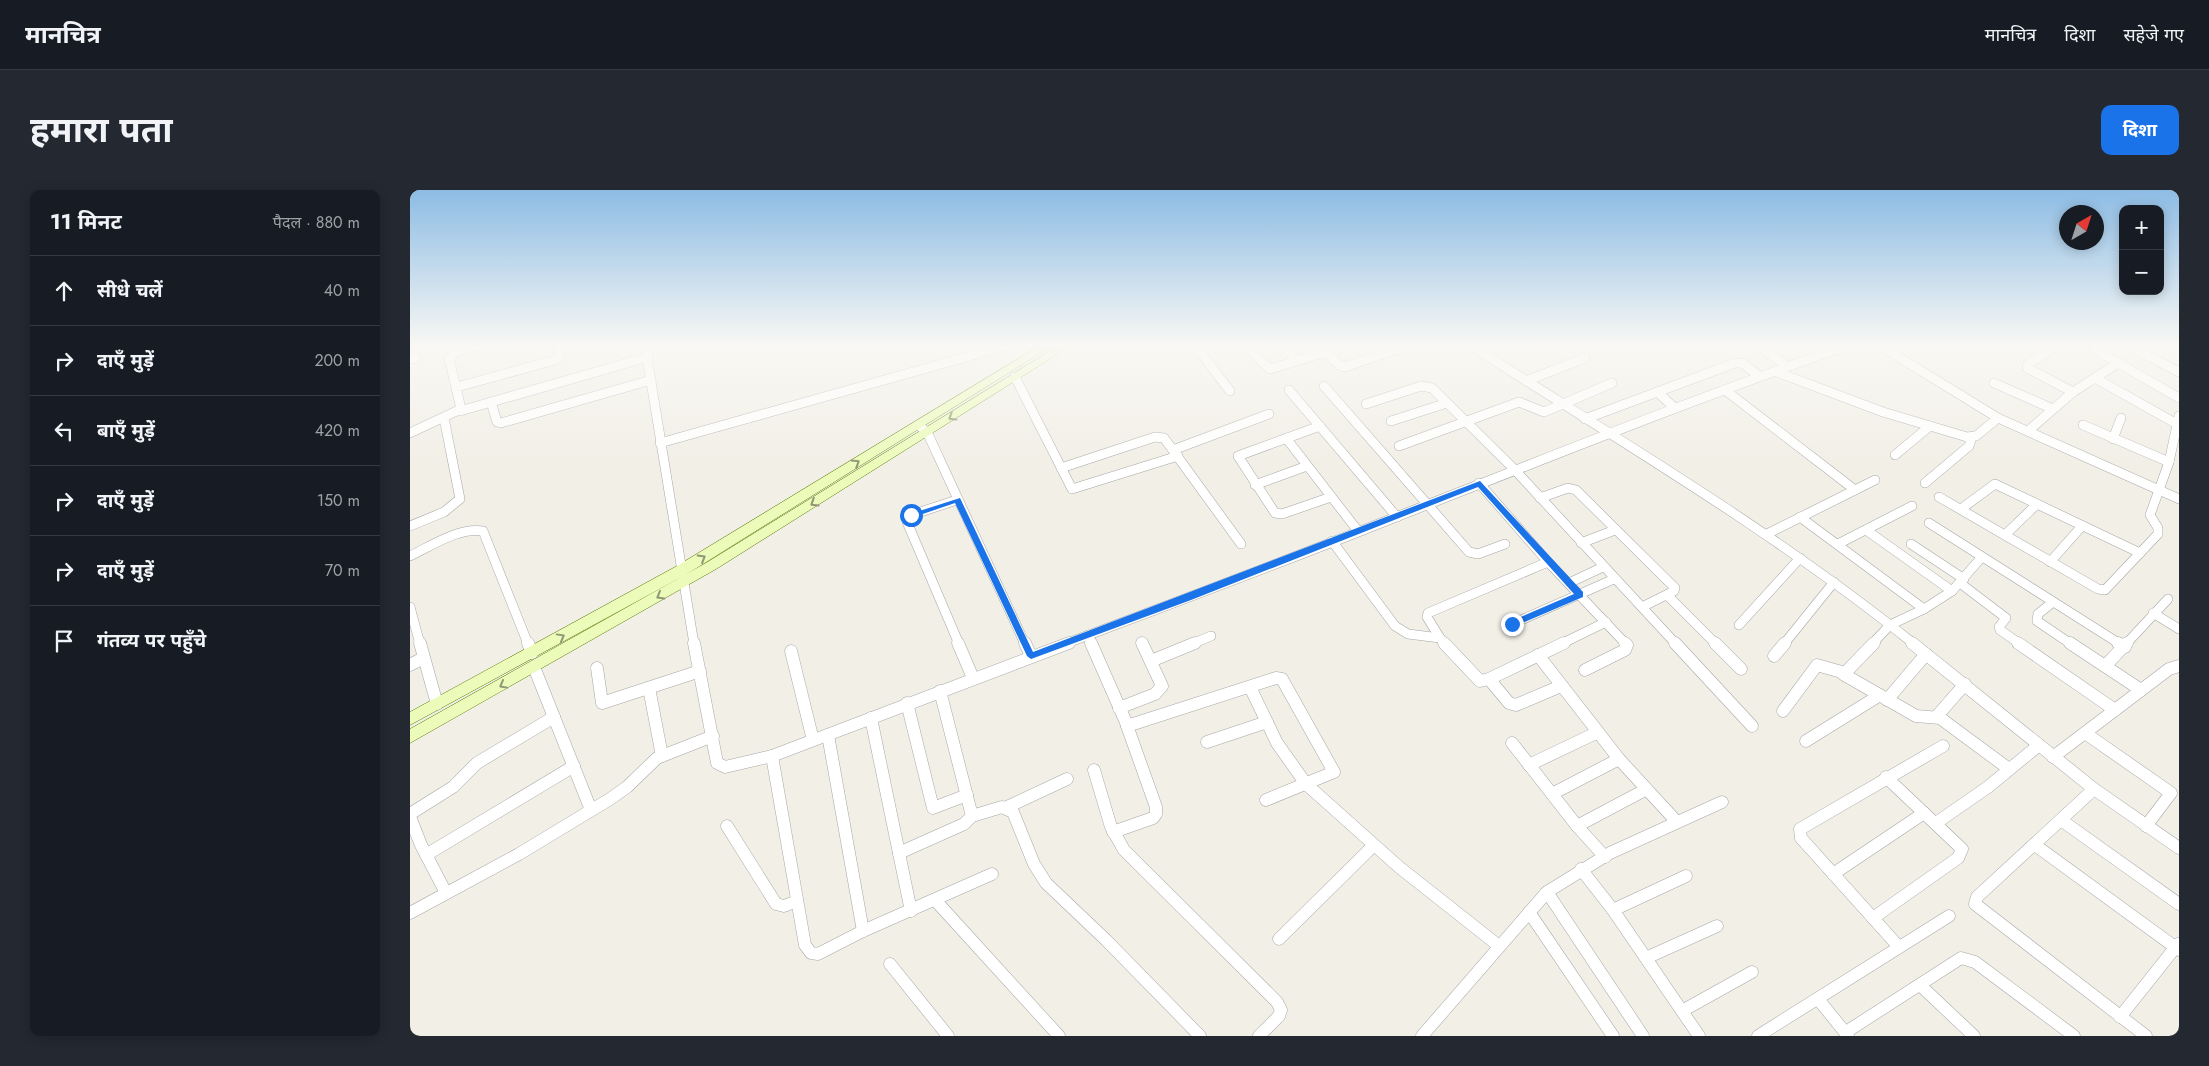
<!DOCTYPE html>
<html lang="hi">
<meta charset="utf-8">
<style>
body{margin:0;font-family:Jost,"Noto Sans Devanagari",sans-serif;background:#242831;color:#f1f3f6}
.controls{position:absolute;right:15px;top:15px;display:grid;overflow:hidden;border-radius:10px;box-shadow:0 2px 12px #0003}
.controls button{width:45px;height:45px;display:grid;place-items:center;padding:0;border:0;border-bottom:1px solid #363941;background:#171b24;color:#f1f3f6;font:25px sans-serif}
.compass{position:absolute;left:1649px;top:15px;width:45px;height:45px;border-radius:50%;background:#171b24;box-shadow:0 2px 12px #0003;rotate:39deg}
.stop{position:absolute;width:15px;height:15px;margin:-11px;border:4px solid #1a73e8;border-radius:50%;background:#fff}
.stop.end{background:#1a73e8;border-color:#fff;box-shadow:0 1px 5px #0008}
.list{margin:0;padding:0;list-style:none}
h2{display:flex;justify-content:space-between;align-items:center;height:65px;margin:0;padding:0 20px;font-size:21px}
h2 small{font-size:16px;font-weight:400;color:#9ea1a6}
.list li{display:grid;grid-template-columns:32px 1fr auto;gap:15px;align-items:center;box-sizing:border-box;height:70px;padding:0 20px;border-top:1px solid #363941}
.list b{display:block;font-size:19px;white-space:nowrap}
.list em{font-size:16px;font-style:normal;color:#9ea1a6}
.icon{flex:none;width:28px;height:28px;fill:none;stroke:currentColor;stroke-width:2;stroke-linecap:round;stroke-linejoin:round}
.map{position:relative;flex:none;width:1769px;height:846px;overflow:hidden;border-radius:10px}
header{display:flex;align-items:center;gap:30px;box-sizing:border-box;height:70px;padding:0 25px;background:#171b24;border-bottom:1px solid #363941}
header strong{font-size:24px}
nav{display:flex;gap:28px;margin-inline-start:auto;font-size:18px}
.intro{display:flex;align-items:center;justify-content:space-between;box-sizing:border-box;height:120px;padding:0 30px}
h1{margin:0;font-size:35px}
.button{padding:12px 22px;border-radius:10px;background:#1a73e8;color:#fff;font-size:18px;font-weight:700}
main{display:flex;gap:30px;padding:0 30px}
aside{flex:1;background:#171b24;border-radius:10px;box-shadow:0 2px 12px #0003}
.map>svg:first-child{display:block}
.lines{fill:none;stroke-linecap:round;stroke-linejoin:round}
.street-far1-casing{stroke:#a7a7a7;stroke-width:10}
.street-casing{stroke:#a7a7a7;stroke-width:13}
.secondary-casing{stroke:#597b03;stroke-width:1}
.street-far1{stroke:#fff;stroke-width:9}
.street{stroke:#fff;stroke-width:12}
.secondary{fill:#ecfbba;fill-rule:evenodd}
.oneway{stroke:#909875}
.route{fill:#1a73e8}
</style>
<header>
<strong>मानचित्र</strong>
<nav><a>मानचित्र</a><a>दिशा</a><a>सहेजे गए</a></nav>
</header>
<div class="intro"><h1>हमारा पता</h1><a class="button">दिशा</a></div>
<main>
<aside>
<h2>11 मिनट<small>पैदल · 880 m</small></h2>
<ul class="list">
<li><svg class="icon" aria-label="ahead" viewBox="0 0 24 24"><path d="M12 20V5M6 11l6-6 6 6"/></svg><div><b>सीधे चलें</b></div><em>40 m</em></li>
<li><svg class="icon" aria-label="right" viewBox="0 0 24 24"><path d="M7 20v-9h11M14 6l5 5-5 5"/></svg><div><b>दाएँ मुड़ें</b></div><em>200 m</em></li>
<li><svg class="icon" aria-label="left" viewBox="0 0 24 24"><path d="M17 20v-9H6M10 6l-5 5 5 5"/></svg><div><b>बाएँ मुड़ें</b></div><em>420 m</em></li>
<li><svg class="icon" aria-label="right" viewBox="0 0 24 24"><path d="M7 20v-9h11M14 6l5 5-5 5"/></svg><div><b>दाएँ मुड़ें</b></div><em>150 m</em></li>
<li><svg class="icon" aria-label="right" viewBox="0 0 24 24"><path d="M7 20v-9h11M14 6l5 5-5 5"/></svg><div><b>दाएँ मुड़ें</b></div><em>70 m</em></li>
<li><svg class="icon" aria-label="arrive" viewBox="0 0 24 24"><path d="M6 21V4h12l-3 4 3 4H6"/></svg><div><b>गंतव्य पर पहुँचे</b></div></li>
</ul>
</aside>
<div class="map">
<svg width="1769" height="846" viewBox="0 0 1769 846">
<rect width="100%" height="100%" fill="#f1efe6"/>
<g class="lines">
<!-- street-far1 casing -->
<g class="street-far1-casing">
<g id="street-far1">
<path d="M235 155 284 454"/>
<path d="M785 155 820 201"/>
<path d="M874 155 887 171"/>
<path d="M909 155 929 175 935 177 999 155"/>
<path d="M1060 155C1210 251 1365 342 1504 454"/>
<path d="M1348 155 1376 176"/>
<path d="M1469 155 1588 228 1769 309"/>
<path d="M1649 155 1618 174 1617 178 1663 202"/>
<path d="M1717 155 1769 182"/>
<path d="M837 157 860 179 916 162"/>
<path d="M931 158 938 155"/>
<path d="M1684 159 1769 208"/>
<path d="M0 169 6 168"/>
<path d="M1364 181 1473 222 1557 247 1566 246 1588 228"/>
<path d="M605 187 662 299 768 266"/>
<path d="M1685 188 1767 234"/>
<path d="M1116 191 1175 168"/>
<path d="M1584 193 1643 219"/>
<path d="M914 196 1059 362 1068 364 1095 354"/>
<path d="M47 197 145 170 149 166 148 155"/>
<path d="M879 200 987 327"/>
<path d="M1315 200 1445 300"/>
<path d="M1247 202 1265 218"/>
<path d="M81 212 87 232 91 233 241 190"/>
<path d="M956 214 1011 196 1022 198 1104 279 1266 454"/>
<path d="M50 221 238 167"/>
<path d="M1175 229 1325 173H1332L1349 186"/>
<path d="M981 231 1037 213"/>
<path d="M508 235 517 242 615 454"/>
<path d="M1673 235 1759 272"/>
<path d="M910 236 828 266 865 323 872 324 921 307"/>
<path d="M1618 241 1663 202 1708 173"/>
<path d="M0 243 51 219 39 168 47 161 70 155"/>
<path d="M876 248 948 341"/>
<path d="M1703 249 1711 228"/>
<path d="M250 253 599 155"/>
<path d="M989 256 1109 212 1134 222 1202 193"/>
<path d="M763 260 859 224"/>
<path d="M1485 265 1520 236"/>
<path d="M651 278 745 247 754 248 831 354"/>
<path d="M1069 293 1138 372 1216 454"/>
<path d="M1515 293 1559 256 1562 247"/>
<path d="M845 295 897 276"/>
<path d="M1529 307 1688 399 1695 400 1748 344V338L1740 325 1759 272 1769 226"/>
<path d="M1130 308 1158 298 1166 300 1265 398 1264 401 1232 417"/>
<path d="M547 310 501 325 497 332 549 454"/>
<path d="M1551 319 1585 294 1730 363"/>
<path d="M1390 327 1514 419"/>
<path d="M1519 333 1710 454"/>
<path d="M0 336 34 322 50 309 34 228"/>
<path d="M1456 340 1542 401"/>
<path d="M1357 344 1465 290"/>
<path d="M1595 345 1627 314"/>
<path d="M922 351 985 436 998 444 1030 448 1035 454"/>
<path d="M1171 353 1205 340"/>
<path d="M1428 354 1502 316"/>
<path d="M1501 354 1554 389"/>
<path d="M0 366C21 356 49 337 73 341L118 454"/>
<path d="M1640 372 1672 336"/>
<path d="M1159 393 1193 377"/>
<path d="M1550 393 1596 428 1589 437 1590 440 1610 454"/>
<path d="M1257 405 1306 454"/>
<path d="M1643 412 1628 424 1627 431 1661 454"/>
<path d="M0 417 10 454"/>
<path d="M1743 423 1769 439"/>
<path d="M1102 434 1204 389"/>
<path d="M1329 435 1390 368"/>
<path d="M678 445 682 454"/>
<path d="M1030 448 1017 427 1018 423 1138 372"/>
<path d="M655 454C766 412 876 371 986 327 1137 268 1286 208 1439 155"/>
<path d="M782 454 801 446"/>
<path d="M1151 454 1196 432"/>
<path d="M1374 454 1424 392"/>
<path d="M1462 454 1480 435 1514 419 1542 401 1571 368"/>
<path d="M1716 454 1758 409"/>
</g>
</g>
<!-- street casing -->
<g class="street-casing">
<g id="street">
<path d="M10 453 27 514"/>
<path d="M118 453 122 463"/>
<path d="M284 453 307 573 315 577 362 566 659 453"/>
<path d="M548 453 563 488"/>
<path d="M615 453 621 466"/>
<path d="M681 453 715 530 746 617V624L743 628 703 642"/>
<path d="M1034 453 1070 491 1079 489 1154 453"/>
<path d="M1265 453 1342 536"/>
<path d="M1305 453 1331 479"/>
<path d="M1502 453 1684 599 1769 658"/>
<path d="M1608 453 1705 520"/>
<path d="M1660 453 1731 500"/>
<path d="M1708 453 1715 457"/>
<path d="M381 461 403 550"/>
<path d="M1128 465 1209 569 1267 632"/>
<path d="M1364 466 1375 453"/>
<path d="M741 471 785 453"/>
<path d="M0 475 13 468"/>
<path d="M1695 476 1717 453"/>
<path d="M124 477 181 620"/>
<path d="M187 478 192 513 290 481"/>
<path d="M1175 480 1215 460 1217 455 1215 453"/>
<path d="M1433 484 1506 526 1530 528 1599 579"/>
<path d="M1079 489 1099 513 1106 515 1151 496"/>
<path d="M840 497 867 553 896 594 989 677 1089 756"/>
<path d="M239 498 252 566"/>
<path d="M1477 510 1516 464"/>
<path d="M497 513 523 618 557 605"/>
<path d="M709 518 745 504 752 496 732 453"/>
<path d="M1373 521 1407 475 1435 483 1464 453"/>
<path d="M1527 526 1555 494"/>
<path d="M461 528 501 721"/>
<path d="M717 536 866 488 872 489 924 582 856 610"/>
<path d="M1675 543 1761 603 1736 636"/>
<path d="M418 545 453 741"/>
<path d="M1396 551 1470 505"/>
<path d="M797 552 857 532"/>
<path d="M1102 553 1167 636 1195 667"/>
<path d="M362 566 395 755 401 763 408 764 453 741 582 684"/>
<path d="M1643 567 1759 479 1769 476"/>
<path d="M1119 575 1186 543"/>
<path d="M684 580 701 637 714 660 867 812 871 820 869 826 849 846"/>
<path d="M1684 599 1567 707 1565 714 1736 846"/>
<path d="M1142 604 1209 569"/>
<path d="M595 618 657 589"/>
<path d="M0 624 43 597 67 573 144 527"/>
<path d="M562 626 592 617 603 622 624 674 636 693 696 750 790 846"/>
<path d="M0 627 11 655 36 703"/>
<path d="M1651 630 1769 714"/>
<path d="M1526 633 1578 597 1629 555"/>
<path d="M317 636 366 714 374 716 387 711"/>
<path d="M1167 636 1235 600"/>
<path d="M1625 655 1769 760"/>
<path d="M489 663 554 634 562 626 530 501"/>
<path d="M16 665 164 576"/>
<path d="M1171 679 1203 720 1289 846"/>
<path d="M1423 684 1514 623"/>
<path d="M1137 702 1233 846"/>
<path d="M525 710 649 846"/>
<path d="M1203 720 1276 686"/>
<path d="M1119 722 1203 846"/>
<path d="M0 723 109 664 200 609 217 597 247 568 303 546"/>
<path d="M1463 728 1548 668 1552 659 1476 587"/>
<path d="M869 749 964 655"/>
<path d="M1489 757 1391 648 1390 639 1533 556"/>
<path d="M1236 768 1307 736"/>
<path d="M480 774 538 846"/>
<path d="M1510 795 1564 846"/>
<path d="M1408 809 1438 846"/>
<path d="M1272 821 1342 782"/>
<path d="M1710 827 1768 754"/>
<path d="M1436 842 1551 768 1565 772 1664 846"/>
<path d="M1012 846 1137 702 1200 663 1312 612"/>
<path d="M1348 846 1539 726"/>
</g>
</g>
<!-- secondary casing -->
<g class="secondary-casing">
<g id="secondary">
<path d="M631 155H643L277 384 0 535V522L267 376Z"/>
<path d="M650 155H662L306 379 0 553V539L296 373Z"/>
</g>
</g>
<!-- street-far1 -->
<use href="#street-far1" class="street-far1"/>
<!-- street -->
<use href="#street" class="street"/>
<!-- secondary -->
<use href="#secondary" class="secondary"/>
</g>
<!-- one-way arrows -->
<defs><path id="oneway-chevron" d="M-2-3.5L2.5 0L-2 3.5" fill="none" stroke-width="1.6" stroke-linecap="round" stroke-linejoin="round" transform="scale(1.25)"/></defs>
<g class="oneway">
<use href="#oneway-chevron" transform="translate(542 227) rotate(148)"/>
<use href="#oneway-chevron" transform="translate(446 273) rotate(-32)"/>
<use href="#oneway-chevron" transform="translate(404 313) rotate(148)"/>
<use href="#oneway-chevron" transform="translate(292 368) rotate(-31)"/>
<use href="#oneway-chevron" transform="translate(250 406) rotate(150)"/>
<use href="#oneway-chevron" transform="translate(151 447) rotate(-29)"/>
<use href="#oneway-chevron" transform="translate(93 495) rotate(151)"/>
</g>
<!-- sky -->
<linearGradient id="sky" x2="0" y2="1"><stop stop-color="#8dbce4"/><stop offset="0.57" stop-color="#f9f8f4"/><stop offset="1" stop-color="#f9f8f4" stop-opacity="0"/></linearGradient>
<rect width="1769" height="273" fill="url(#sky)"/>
<!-- route -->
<path class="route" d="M1070 291 1173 402V407L1105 436H1099V432L1164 404 1068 297 781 410 621 469 617 466 545 313 501 328 497 325 550 308 623 462Z"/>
</svg>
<div class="controls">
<button>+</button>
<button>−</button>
</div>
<svg class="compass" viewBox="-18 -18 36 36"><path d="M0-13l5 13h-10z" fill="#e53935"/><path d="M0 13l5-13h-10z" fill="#9ea1a6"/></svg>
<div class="stop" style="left:501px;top:325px"></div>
<div class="stop end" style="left:1102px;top:434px"></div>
</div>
</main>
